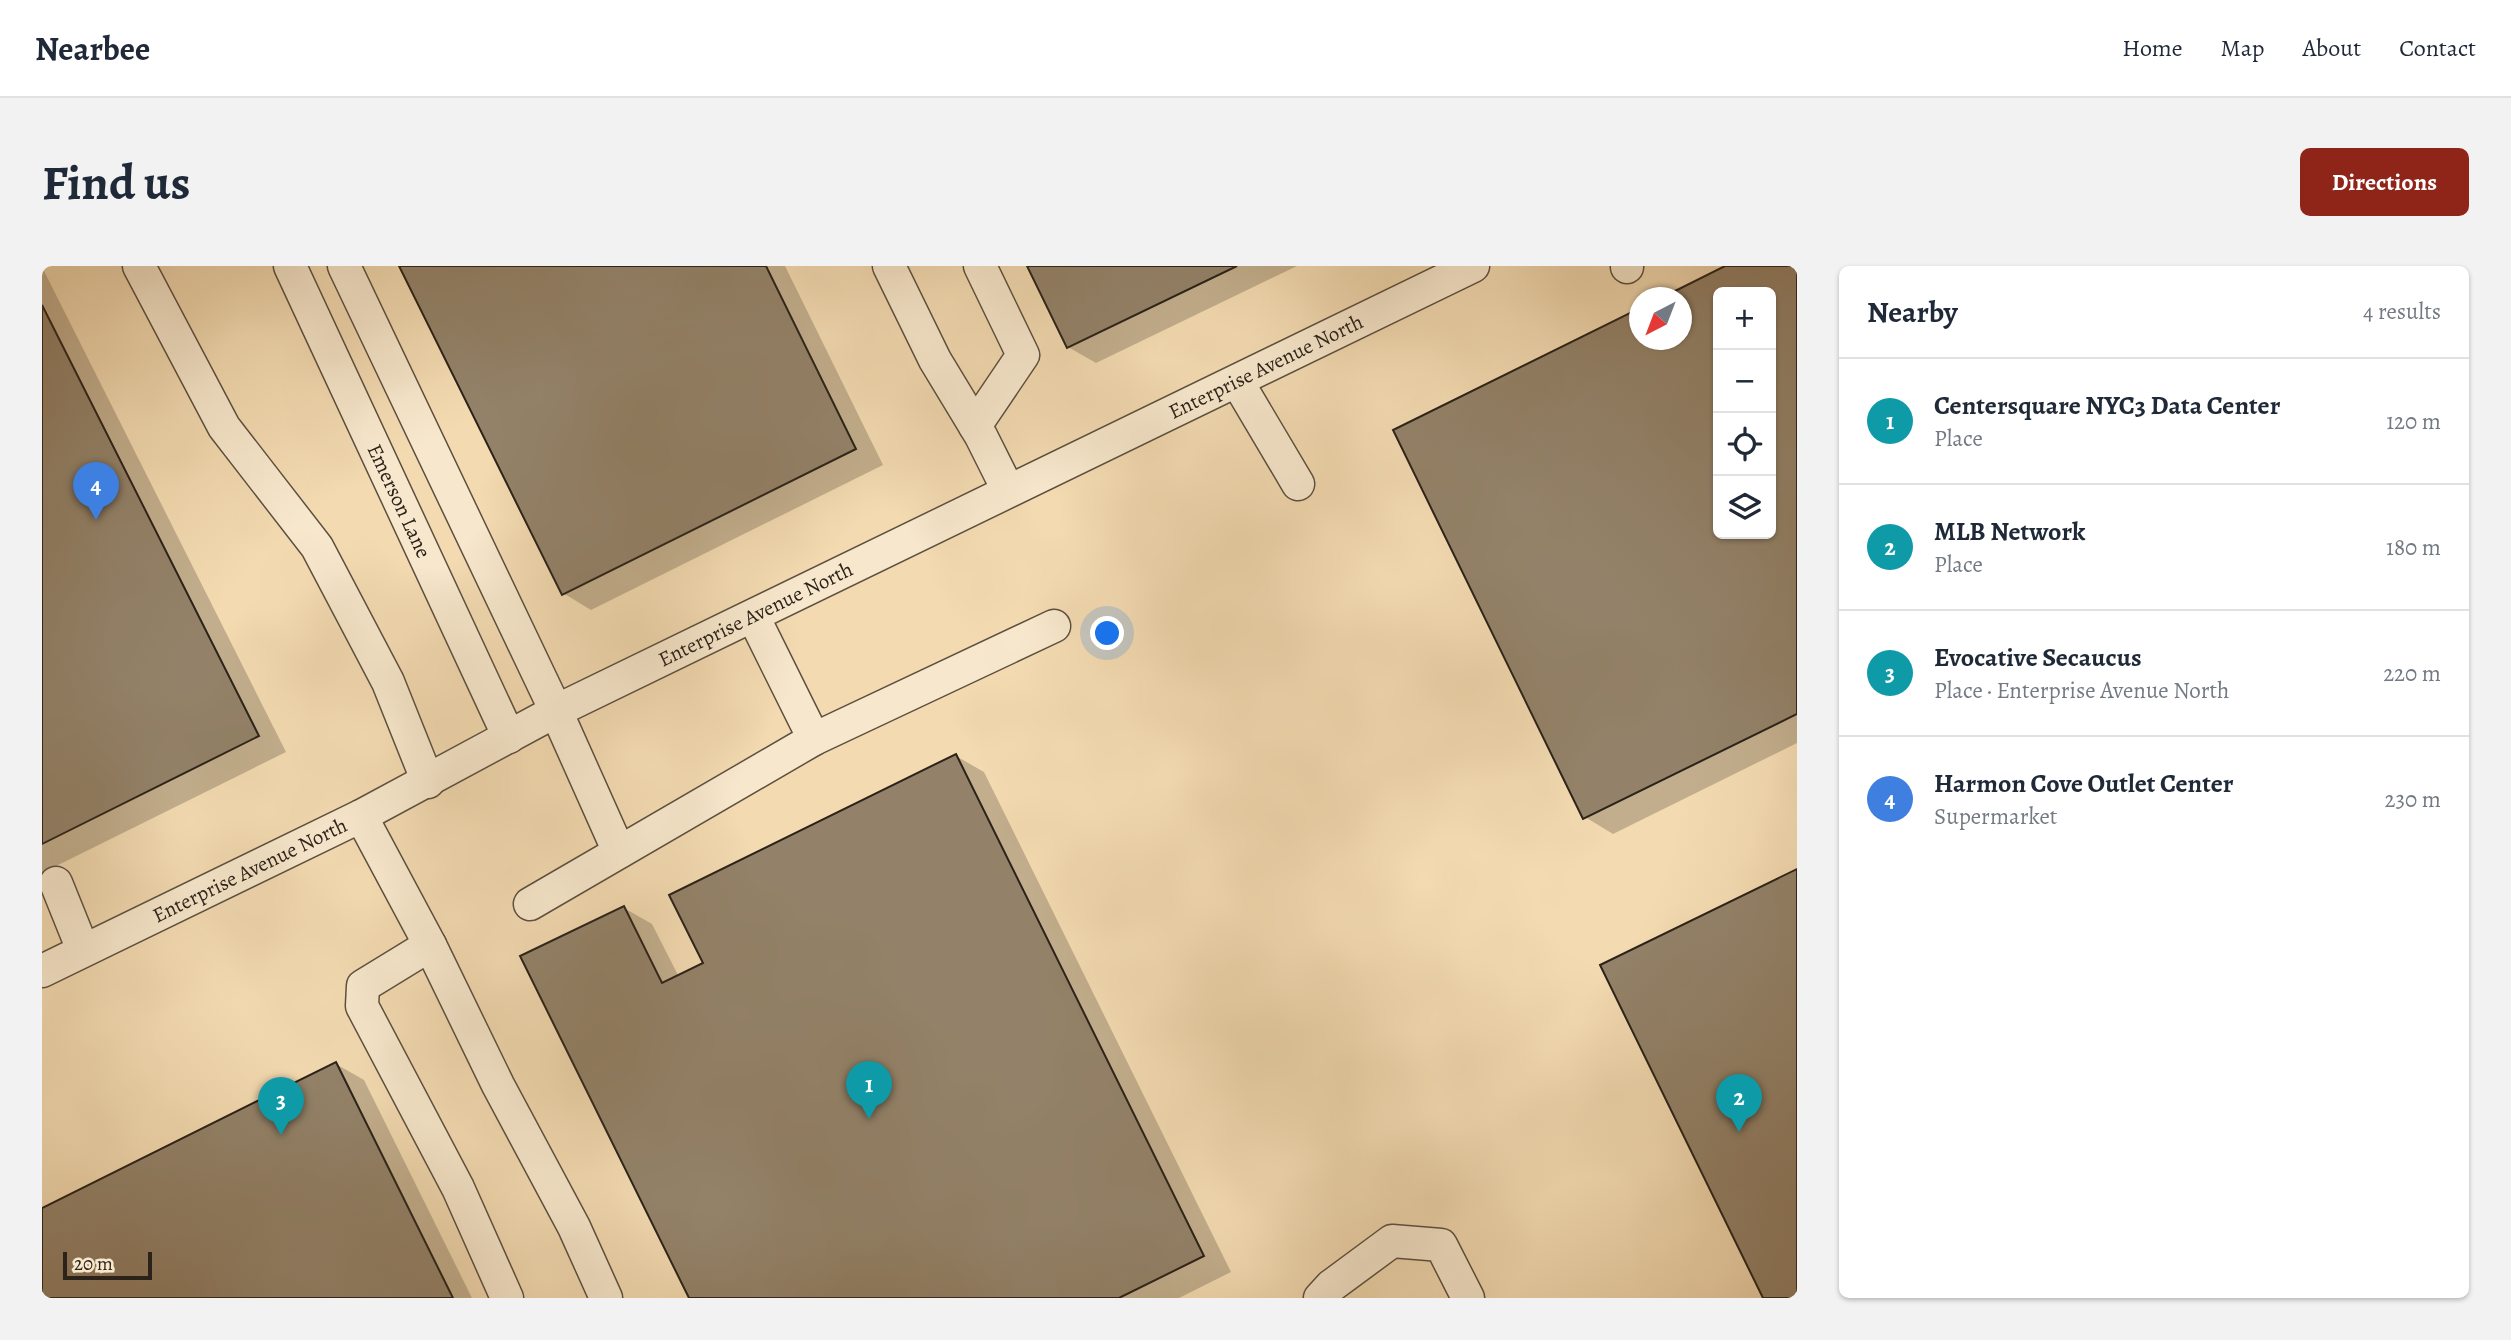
<!DOCTYPE html>
<meta charset="utf-8">
<style>
body{margin:0;font-family:Alegreya,serif;background:#f2f2f3;color:#1f2937}
.controls{position:absolute;right:21px;top:21px;display:grid;overflow:hidden;border-radius:10px;box-shadow:0 2px 5px #0004}
.controls button{width:63px;height:63px;display:grid;place-items:center;padding:0;border:0;border-bottom:2px solid #e0e1e3;background:#fff;color:#1f2937;font:35px sans-serif}
.compass{position:absolute;left:1587px;top:21px;width:63px;height:63px;border-radius:50%;background:#fff;box-shadow:0 2px 5px #0004;rotate:222deg}
.scale{position:absolute;left:21px;bottom:18px;width:89px;box-sizing:border-box;padding-left:7px;border:4px solid #2b221a;border-top:0;font-size:19px;line-height:24px;white-space:nowrap;color:#2b221a;-webkit-text-stroke:5px #f7e7cc;paint-order:stroke}
.you{position:absolute;left:1066px;top:368px;width:24px;height:24px;margin:-18px;border:5px solid #fff;border-radius:50%;background:#1a73e8;box-shadow:0 0 0 10px #1a73e833}
.badge{display:grid;place-items:center;width:46px;height:46px;border-radius:50%;background:#8f2418;color:#fff;font-size:23px;font-weight:700}
.pin{position:absolute;translate:-50% -58px;filter:drop-shadow(0 2px 4px #0008)}
.pin::after{content:'';position:absolute;top:37px;width:24px;height:21px;background:inherit;clip-path:polygon(0 0,100% 0,50% 100%)}
.list{margin:0;padding:0;list-style:none}
h2{display:flex;justify-content:space-between;align-items:center;height:91px;margin:0;padding:0 28px;font-size:30px}
h2 small{font-size:23px;font-weight:400;color:#747a83}
.list li{display:grid;grid-template-columns:46px 1fr auto;gap:21px;align-items:center;box-sizing:border-box;height:126px;padding:0 28px;border-top:2px solid #e0e1e3}
.list b{display:block;font-size:26px;white-space:nowrap}
.list p{margin:0;font-size:23px;white-space:nowrap;color:#747a83}
.list em{font-size:23px;font-style:normal;color:#747a83}
.icon{flex:none;width:38px;height:38px;fill:none;stroke:currentColor;stroke-width:2;stroke-linecap:round;stroke-linejoin:round}
.map{position:relative;flex:none;width:1755px;height:1032px;overflow:hidden;border-radius:10px}
header{display:flex;align-items:center;gap:42px;box-sizing:border-box;height:98px;padding:0 35px;background:#fff;border-bottom:2px solid #e0e1e3}
header strong{font-size:33px}
nav{display:flex;gap:38px;margin-inline-start:auto;font-size:24px}
.intro{display:flex;align-items:center;justify-content:space-between;box-sizing:border-box;height:168px;padding:0 42px}
h1{margin:0;font-size:49px}
.button{padding:18px 32px;border-radius:10px;background:#8f2418;color:#fff;font-size:24px;font-weight:700}
main{display:flex;gap:42px;padding:0 42px}
aside{flex:1;background:#fff;border-radius:10px;box-shadow:0 2px 5px #0004}
.map>svg:first-child{display:block}
.shadow{fill:#0003;fill-rule:evenodd}
.building{fill:#938269;stroke:#2b221a;stroke-width:2;fill-rule:evenodd}
.lines{fill:none;stroke-linecap:round;stroke-linejoin:round}
.minor-casing{stroke:#5d5040;stroke-width:35}
.minor{stroke:#f7e7cc;stroke-width:32}
.labels{text-anchor:middle;dominant-baseline:central;stroke-width:5;stroke-linejoin:round;paint-order:stroke}
.street-label{font-size:21px;fill:#2b221a;stroke:#f7e7cc}
</style>
<header>
<strong>Nearbee</strong>
<nav><a>Home</a><a>Map</a><a>About</a><a>Contact</a></nav>
</header>
<div class="intro"><h1>Find us</h1><a class="button">Directions</a></div>
<main>
<div class="map">
<svg width="1755" height="1032" viewBox="0 0 1755 1032">
<rect width="100%" height="100%" fill="#f3dab1"/>
<filter id="stains"><feTurbulence type="fractalNoise" baseFrequency=".00286" numOctaves="4"/><feColorMatrix values="0 0 0 0 .2 0 0 0 0 .09 0 0 0 0 .02 0 0 0 .5 -.17"/></filter>
<radialGradient id="worn" r=".72"><stop offset=".6" stop-color="#630" stop-opacity="0"/><stop offset="1" stop-color="#630" stop-opacity=".3"/></radialGradient>
<!-- shadow -->
<g class="shadow">
<path d="M359 0H743L841 199 549 344 521 327Z"/>
<path d="M987 0H1255L1054 97 1026 81Z"/>
<path d="M1687 0H1755V477L1571 568 1543 551 1598 74H1640V32ZM1676 26H1729V268H1676Z"/>
<path d="M0 1 244 486 0 607Z"/>
<path d="M914 490 942 506 1189 1006 1137 1032H649L582 642 610 658 637 711 663 698Z"/>
<path d="M294 798 322 814 430 1032H0V944Z"/>
</g>
<!-- building -->
<g class="building">
<path d="M357 0H724L814 183 520 329Z"/>
<path d="M985 0H1195L1025 82Z"/>
<path d="M1683 0H1755V448L1541 553 1351 164 1598 42V74H1640V32H1619ZM1676 26H1729V268H1676Z"/>
<path d="M0 39 217 470 0 578Z"/>
<path d="M914 488 1162 990 1077 1032H647L478 690 582 640 620 717 661 697 627 629Z"/>
<path d="M1755 603V1032H1721L1558 699Z"/>
<path d="M294 796 411 1032H0V942Z"/>
</g>
<g class="lines">
<!-- minor casing -->
<g class="minor-casing">
<g id="minor">
<path d="M97 0 182 161 275 281 346 416 386 516"/>
<path id="s1" d="M248 0 467 471"/>
<path d="M302 0 514 445 577 586"/>
<path d="M847 0 893 94 939 170 966 224"/>
<path d="M1585 0V1"/>
<path d="M1195 115 1256 218"/>
<path d="M933 160 981 89 938 0"/>
<path d="M772 473 1012 360"/>
<path d="M319 550 388 679 456 819 532 961 564 1032"/>
<path d="M14 617 41 684"/>
<path d="M488 638 772 473 711 350"/>
<path d="M388 679 321 720 320 740 416 922 465 1032"/>
<path id="s2" d="M0 705 319 550 514 445 1431 0"/>
<path d="M1278 1032 1289 1020 1350 975 1399 979 1426 1032"/>
</g>
</g>
<!-- minor -->
<use href="#minor" class="minor"/>
</g>
<g class="labels">
<!-- street labels -->
<g class="street-label">
<text stroke="none"><textPath href="#s2" startOffset="1365">Enterprise Avenue North</textPath></text>
<text stroke="none"><textPath href="#s1" startOffset="259">Emerson Lane</textPath></text>
<text stroke="none"><textPath href="#s2" startOffset="798">Enterprise Avenue North</textPath></text>
<text stroke="none"><textPath href="#s2" startOffset="231">Enterprise Avenue North</textPath></text>
</g>
</g>
<rect width="100%" height="100%" filter="url(#stains)"/>
<rect width="100%" height="100%" fill="url(#worn)"/>
</svg>
<div class="controls">
<button>+</button>
<button>−</button>
<button><svg class="icon" aria-label="locate" viewBox="0 0 24 24"><circle cx="12" cy="12" r="6"/><path d="M12 2v4M12 18v4M2 12h4M18 12h4"/></svg></button>
<button><svg class="icon" aria-label="layers" viewBox="0 0 24 24"><path d="M12 4l9 5-9 5-9-5zM3 14l9 5 9-5"/></svg></button>
</div>
<svg class="compass" viewBox="-18 -18 36 36"><path d="M0-13l5 13h-10z" fill="#e53935"/><path d="M0 13l5-13h-10z" fill="#747a83"/></svg>
<div class="scale">20 m</div>
<div class="you"></div>
<div class="pin badge" style="left:827px;top:853px;background:#0f9aa8">1</div>
<div class="pin badge" style="left:1697px;top:866px;background:#0f9aa8">2</div>
<div class="pin badge" style="left:239px;top:869px;background:#0f9aa8">3</div>
<div class="pin badge" style="left:54px;top:254px;background:#3f7fe0">4</div>
</div>
<aside>
<h2>Nearby<small>4 results</small></h2>
<ul class="list">
<li><span class="badge" style="background:#0f9aa8">1</span><div><b>Centersquare NYC3 Data Center</b><p>Place</p></div><em>120 m</em></li>
<li><span class="badge" style="background:#0f9aa8">2</span><div><b>MLB Network</b><p>Place</p></div><em>180 m</em></li>
<li><span class="badge" style="background:#0f9aa8">3</span><div><b>Evocative Secaucus</b><p>Place · Enterprise Avenue North</p></div><em>220 m</em></li>
<li><span class="badge" style="background:#3f7fe0">4</span><div><b>Harmon Cove Outlet Center</b><p>Supermarket</p></div><em>230 m</em></li>
</ul>
</aside>
</main>
